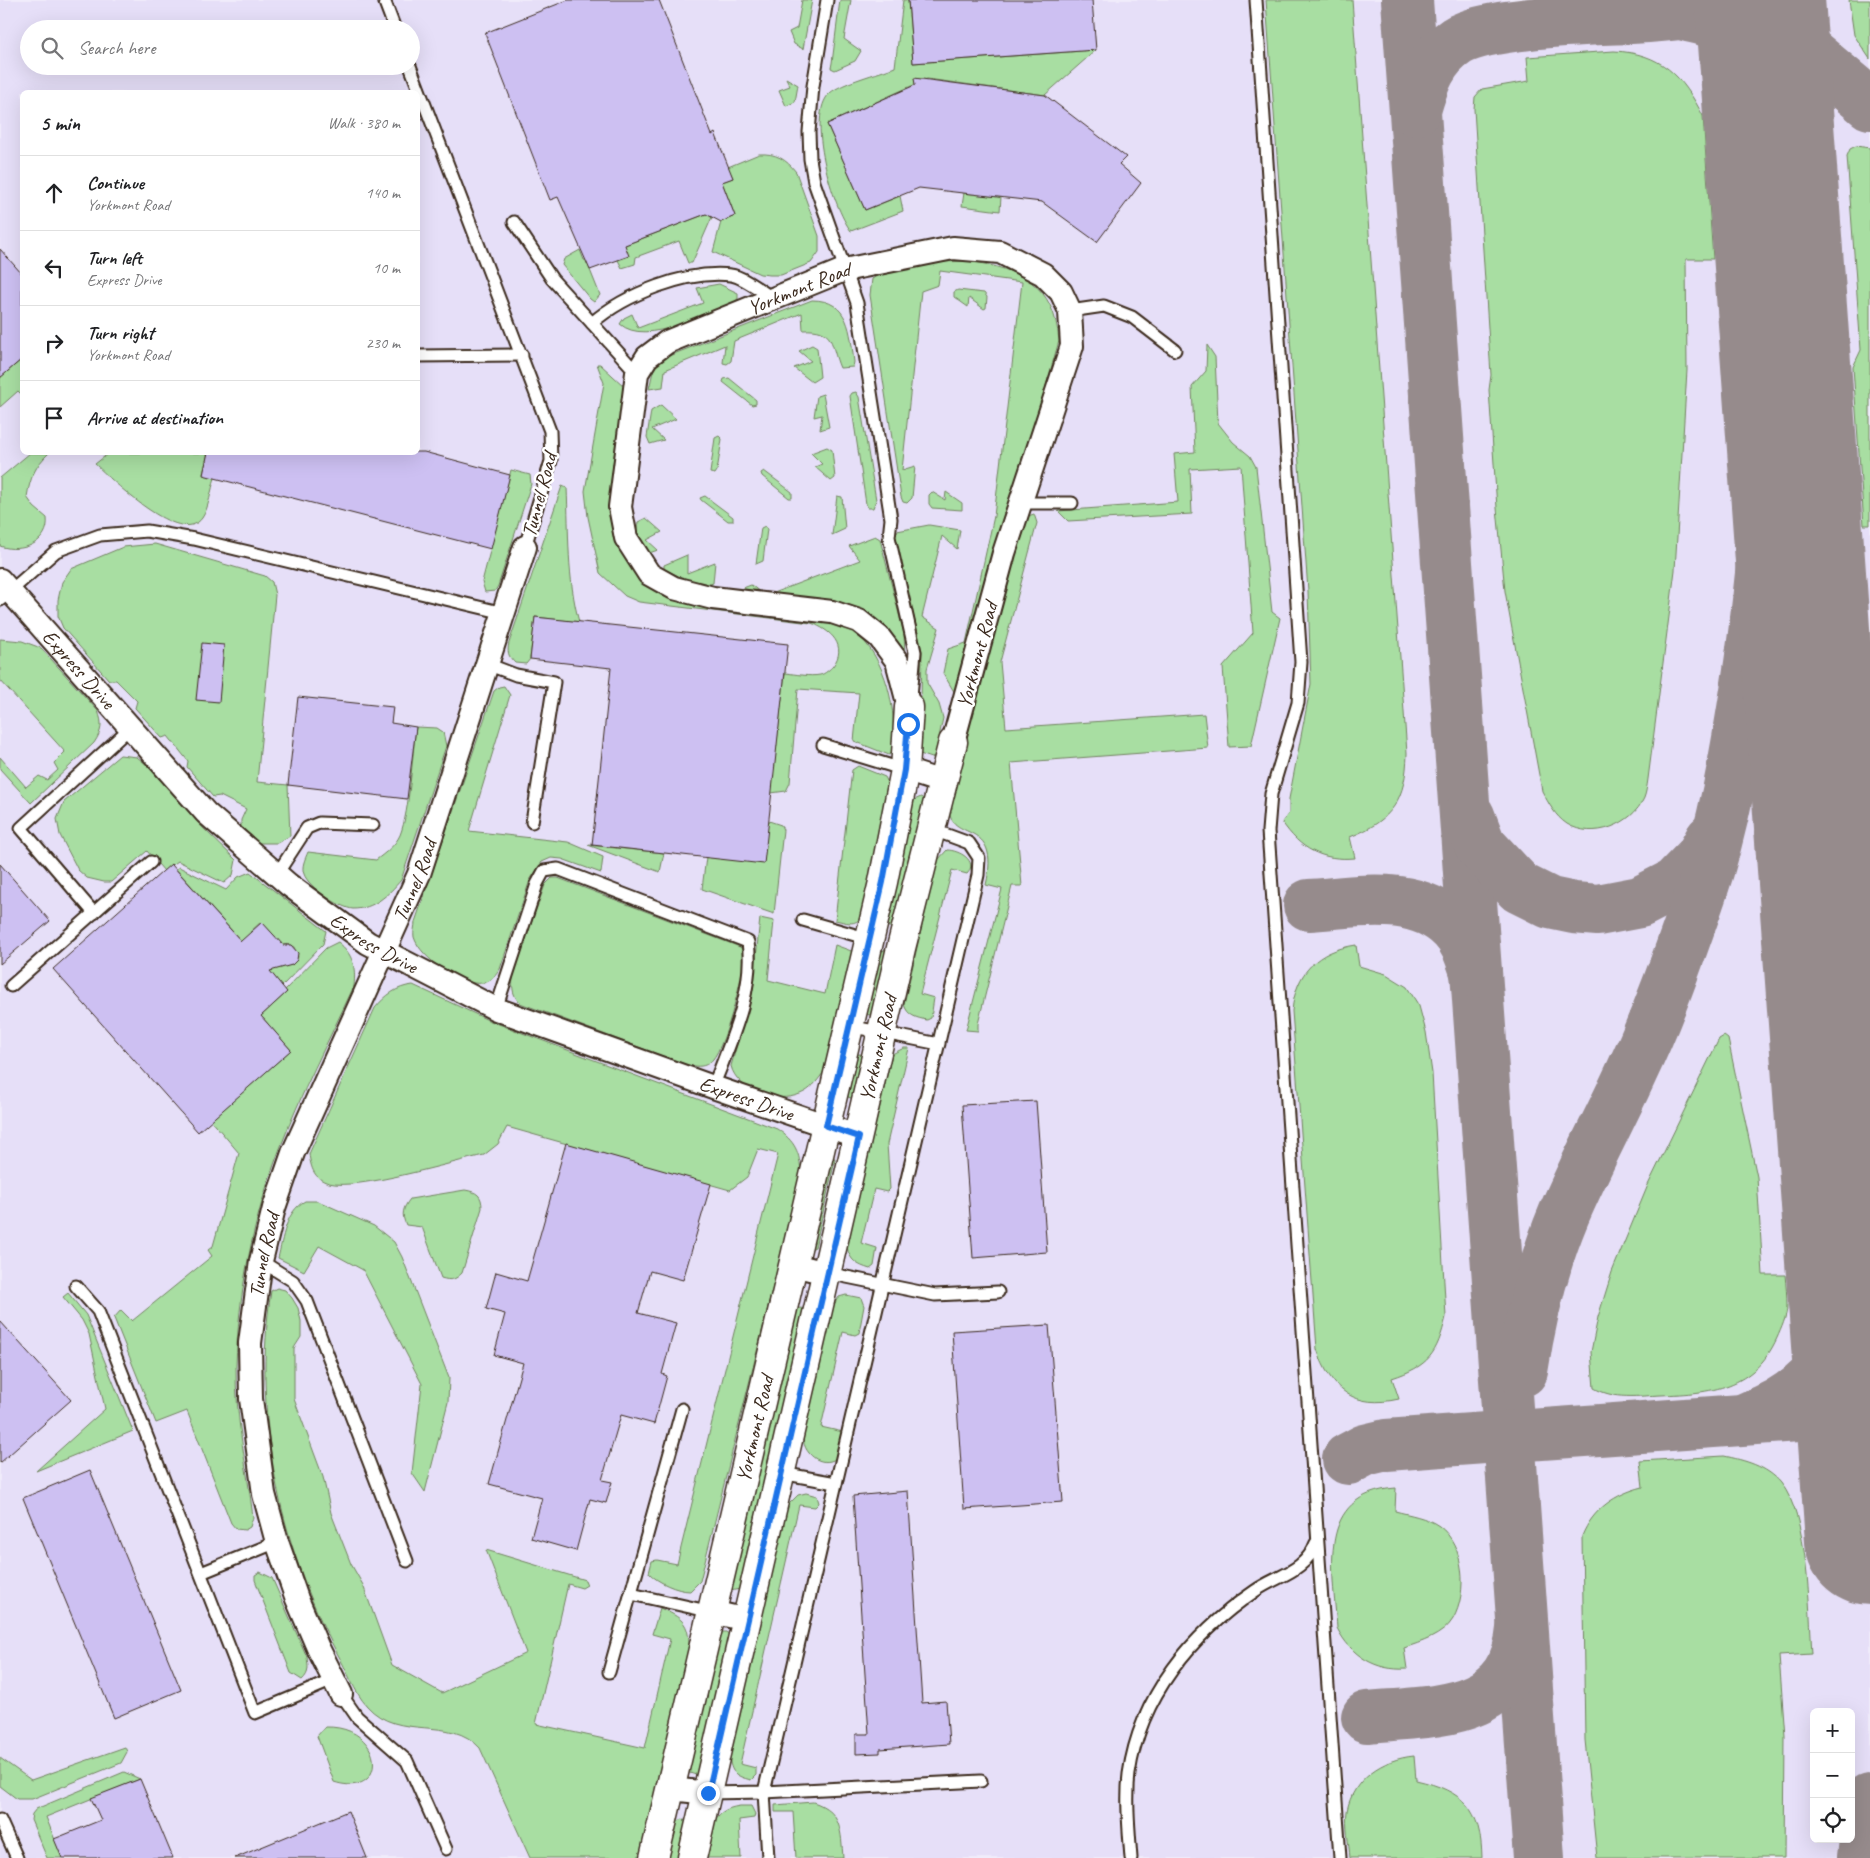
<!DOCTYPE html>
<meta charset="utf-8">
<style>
body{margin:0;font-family:Caveat,sans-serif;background:#f2f2f2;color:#202124}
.controls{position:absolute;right:15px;bottom:15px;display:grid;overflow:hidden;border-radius:8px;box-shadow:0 5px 20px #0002}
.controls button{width:45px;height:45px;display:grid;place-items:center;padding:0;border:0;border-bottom:1px solid #e0e0e0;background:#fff;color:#202124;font:25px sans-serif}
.stop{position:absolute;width:15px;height:15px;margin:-11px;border:4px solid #1a73e8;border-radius:50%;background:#fff}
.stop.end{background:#1a73e8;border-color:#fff;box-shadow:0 1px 5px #0008}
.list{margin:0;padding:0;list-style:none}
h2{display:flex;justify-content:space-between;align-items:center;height:65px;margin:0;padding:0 20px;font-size:21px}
h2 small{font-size:16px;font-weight:400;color:#757577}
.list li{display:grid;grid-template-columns:32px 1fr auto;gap:15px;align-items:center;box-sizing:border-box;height:75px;padding:0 20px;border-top:1px solid #e0e0e0}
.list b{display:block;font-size:19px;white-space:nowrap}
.list p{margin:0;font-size:16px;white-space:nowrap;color:#757577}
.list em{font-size:16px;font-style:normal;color:#757577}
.icon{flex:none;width:28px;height:28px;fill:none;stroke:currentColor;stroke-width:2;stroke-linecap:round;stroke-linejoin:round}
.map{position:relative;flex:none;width:1870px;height:1858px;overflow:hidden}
.search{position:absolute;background:#fff;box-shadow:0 5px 20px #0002;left:20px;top:20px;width:400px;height:55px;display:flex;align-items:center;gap:12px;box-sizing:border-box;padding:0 18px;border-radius:28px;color:#757577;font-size:19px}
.panel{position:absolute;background:#fff;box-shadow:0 5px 20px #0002;left:20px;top:90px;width:400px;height:365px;border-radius:8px}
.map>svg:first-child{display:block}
.built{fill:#e6dff8;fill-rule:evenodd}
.green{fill:#a8dea2;stroke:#728460;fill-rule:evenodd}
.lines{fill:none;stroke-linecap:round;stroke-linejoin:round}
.taxiway{stroke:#968b8c;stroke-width:52}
.runway{stroke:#968b8c;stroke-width:130}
.building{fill:#cdc0f2;stroke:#3b2a1e}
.service-casing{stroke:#3b2a1e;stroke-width:15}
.minor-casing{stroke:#3b2a1e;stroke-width:26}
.tertiary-casing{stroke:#3b2a1e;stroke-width:31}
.service{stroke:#fff;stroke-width:11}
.minor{stroke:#fff;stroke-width:22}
.tertiary{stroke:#fff;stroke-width:28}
.route{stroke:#1a73e8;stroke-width:6}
.labels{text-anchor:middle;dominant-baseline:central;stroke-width:5;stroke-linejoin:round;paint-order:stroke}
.street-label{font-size:21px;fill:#3b2a1e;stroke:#fff}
</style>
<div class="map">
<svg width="1870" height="1858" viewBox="0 0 1870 1858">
<rect width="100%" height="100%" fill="#f0ecfb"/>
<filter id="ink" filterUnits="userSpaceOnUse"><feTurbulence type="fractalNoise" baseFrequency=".02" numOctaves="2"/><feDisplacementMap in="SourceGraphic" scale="10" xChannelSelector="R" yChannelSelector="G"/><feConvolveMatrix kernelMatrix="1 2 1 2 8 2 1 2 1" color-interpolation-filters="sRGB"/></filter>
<g filter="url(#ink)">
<!-- built -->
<path class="built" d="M0 0H1870V1858H0ZM29 29H411V66H29ZM22 92H418V452H22ZM1814 1712H1851V1839H1814Z"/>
<!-- green -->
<g class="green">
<path d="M802 0H812L803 49 794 44 789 32 797 28Z"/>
<path d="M840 0H851L844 39 861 51 855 61 835 70 831 68 832 63Z"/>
<path d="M903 0H908L913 63 1096 50 1045 95 927 79 827 124 865 210 900 196 903 211 851 231C833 208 805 116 830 93 841 83 880 73 895 67Z"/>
<path d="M1266 0H1352L1407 753C1406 799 1393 820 1350 837L1355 858C1322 861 1300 849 1282 822L1289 813V799L1311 684 1308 591Z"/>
<path d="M1849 0H1870V59L1854 35Z"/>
<path d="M1614 51C1661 53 1683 76 1703 116L1713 259H1686L1687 370 1675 570 1648 779C1647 786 1646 793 1644 798 1632 825 1593 840 1567 824 1555 816 1549 804 1542 791L1505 591 1497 508 1489 390 1491 375 1474 109 1475 97 1482 89 1529 81 1527 57Z"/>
<path d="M786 78 798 85 795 102 786 106 779 90 790 86Z"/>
<path d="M1856 146 1870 148V525H1864L1853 367 1861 350 1847 156 1850 149Z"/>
<path d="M759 154C776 153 786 159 796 172L819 236V252L811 263 781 275H770L760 274 713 252 721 222 735 216 722 182 733 178 728 167Z"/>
<path d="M964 193 1001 197 1000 211 962 206Z"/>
<path d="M706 214 712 217 692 263H688L679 241 636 257 635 264 622 268 618 260 625 245Z"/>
<path d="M580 250 584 260H586L600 295 594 302 590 299 562 265 564 259Z"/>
<path d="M969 261C1021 270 1054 283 1059 341L956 695 943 673 948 649 966 643 994 516 1022 282 940 271 938 285 921 291 902 470 915 466 912 498 907 503 903 502 901 497 870 295 872 279C902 259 934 263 969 261Z"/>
<path d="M719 284 738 293V299L734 302C707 313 646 347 620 324L624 318 632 314 638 328 703 303 697 288Z"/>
<path d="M958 290 984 293 987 297 986 308 984 309 969 298 968 307 954 297V292Z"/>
<path d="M812 300C850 300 850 333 854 362L853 367 840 368C830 345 836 328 803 330L802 313 734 341 731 361 727 364 723 363 725 345 665 370 663 387 649 389 654 367 661 359Z"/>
<path d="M812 345 817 348 820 377 812 382 794 368 811 361 799 351Z"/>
<path d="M1207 345 1215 357 1218 423 1233 442 1250 456 1256 467 1272 612 1280 618 1251 746 1229 747 1223 667 1253 633 1241 466 1190 469 1192 514 1068 521 1058 511 1178 502 1174 454 1195 452 1192 387 1206 371Z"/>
<path d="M22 359V395L18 391 0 407V378Z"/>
<path d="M597 364H600L625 387C620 423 602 504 614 536 620 554 632 568 644 581L833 619C840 623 848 626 854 631 887 659 898 711 892 753L889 755 854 741 859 693 798 689 790 783 786 791 771 793 785 673C795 674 810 677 820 675 825 674 830 669 833 666 848 646 831 630 811 623L639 602 625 596 600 573 588 517 585 491 604 383Z"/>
<path d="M729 378 756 400V404L752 405 723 382 724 379Z"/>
<path d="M856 392 859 397 876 500 873 508H868L866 504 850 396 852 393Z"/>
<path d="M823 394 829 427 820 430 822 415 814 417 817 396Z"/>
<path d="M661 405 676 419 652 429 664 440 650 444 647 437 651 411Z"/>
<path d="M719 436 722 439 717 471 715 474 710 473 715 438Z"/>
<path d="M827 447 832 450 835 478 831 481 815 467 822 464 811 453Z"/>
<path d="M30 453H49C35 466 30 478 27 497L34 507 47 518C50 543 21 554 0 546V478Z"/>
<path d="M109 453H208L203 474 215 478C211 489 209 508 202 518 181 548 112 480 95 464Z"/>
<path d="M511 470 530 475 531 484 498 586 495 591 485 592 482 582Z"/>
<path d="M764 471 792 492V498H789L762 476 761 473Z"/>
<path d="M562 486 567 488C569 533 567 578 579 622L535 617 530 659 526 664 515 663C508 656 507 652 509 643Z"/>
<path d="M932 492 945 500 946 492 962 503V510L932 508 929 504V495Z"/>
<path d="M705 496 733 517V521H728L701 500 700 498Z"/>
<path d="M837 496 842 497 845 529 832 535Z"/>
<path d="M1034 514 1037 523 1000 662 1006 728 1204 714 1208 748 1011 763 1022 886H1012L978 1024V1031L966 1030 1002 889 986 885C1002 816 948 844 949 807L991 637 1025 517Z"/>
<path d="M646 518 662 532 647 540 658 550 649 553 637 532 638 522Z"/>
<path d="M929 525 960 530 957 549 942 536 922 617 939 628 927 669V683L939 704 943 718 935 756 932 758 920 754 922 651 895 537 897 531Z"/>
<path d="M765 526 767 529 763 561 756 564 761 528Z"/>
<path d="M875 536 880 539 904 634 905 657 885 632 735 591 751 585 765 596 860 560 849 546Z"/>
<path d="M155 544 265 576 272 582 275 595 257 782 288 785 290 836 277 843H258L241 827V820L246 809 220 796 213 797 187 767 188 761 168 736 162 738 135 708 137 701 116 680H109L63 628 58 616V600L62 582 71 569 123 547Z"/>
<path d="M687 555V573L715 562 713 583 701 587 664 569V565Z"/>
<path d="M0 639 22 641 41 648 98 711C103 724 102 731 94 743L31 803 0 769V757L26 787 39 776 47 780 58 770 54 763 65 752 0 680Z"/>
<path d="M504 686 510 695 469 831 568 842 603 857 601 873 562 859 551 858 542 862 530 880 500 969C496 975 491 982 483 983 462 987 420 958 414 937 413 933 415 926 415 922L494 691 499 687Z"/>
<path d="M416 727 437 728 443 732 446 746 401 880C388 895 374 909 353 909 340 908 308 887 304 874 301 867 305 859 308 852L376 860C385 853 395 846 400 835 410 810 412 756 416 727Z"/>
<path d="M120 755 137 757 147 765 201 826 236 860 233 875 224 883 178 861 164 871 147 851 111 882H104L87 878 78 870 60 835 57 819 64 802Z"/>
<path d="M858 766 885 777 888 783 862 916C855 927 846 922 835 920L852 770Z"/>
<path d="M921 797 926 801 894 928 885 926 912 801Z"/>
<path d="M769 821 781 825 783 830 774 914 702 889 706 857Z"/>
<path d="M588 845 664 853 660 872Z"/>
<path d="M947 850C959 850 979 861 967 874L952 870 920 994 934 998 931 1018 927 1020C917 1018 907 1016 904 1004L937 861Z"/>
<path d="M179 867 226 890 238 877 250 872 326 931 323 944 282 986 176 869ZM261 922 277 938 265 949 250 932ZM288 944 294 947 298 957 292 965 284 966 281 946Z"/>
<path d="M552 878H558L740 947C743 950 744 953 744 957 743 976 724 1054 709 1063 702 1068 695 1066 687 1065L520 1003C510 993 512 981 515 968L545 885Z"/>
<path d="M760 918 774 921 768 980 825 994 835 945 854 952 823 1073C817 1081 811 1090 800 1094 777 1104 737 1091 731 1066L753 988Z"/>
<path d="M338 942C353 954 356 967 354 986 329 1040 300 1095 279 1151 253 1219 238 1294 236 1366 235 1417 247 1467 253 1517L250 1527 245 1530 236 1529 231 1523 187 1411 156 1423 114 1318 121 1310 132 1321 212 1256 208 1250 213 1246 239 1153 211 1120 291 1050 261 1016 287 992 285 990 326 948Z"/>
<path d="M1356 945 1359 966 1386 974 1407 987 1419 1006 1426 1032 1432 1073 1446 1317C1437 1354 1429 1366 1392 1378L1399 1399C1355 1409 1331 1391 1317 1349L1292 1011C1296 972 1317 951 1356 945Z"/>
<path d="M885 950 890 954 875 1010 870 1015 866 1014 880 951Z"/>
<path d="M413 985 488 1020 777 1129C795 1141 800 1152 801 1174L700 1581 690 1591C677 1591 657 1582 649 1573L652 1561 657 1560 677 1564 778 1154 758 1149 747 1177 730 1190 507 1127 498 1144 484 1155C452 1162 356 1191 329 1183 314 1179 311 1168 309 1154L375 1008C386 995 396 987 413 985Z"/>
<path d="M1724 1036 1728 1039 1757 1177 1763 1275H1785C1786 1285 1787 1296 1787 1306 1787 1316 1781 1329 1777 1338 1754 1389 1711 1393 1661 1395 1638 1396 1615 1400 1594 1388L1591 1352 1598 1317 1612 1272 1648 1185 1719 1039Z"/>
<path d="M904 1048H909L887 1144 890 1189 887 1192 874 1189 861 1243 877 1248 874 1266 870 1269C857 1265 850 1261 847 1247L890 1062 892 1054Z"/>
<path d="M860 1054 865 1056 854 1099 845 1096 855 1055Z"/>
<path d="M833 1155 835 1160 815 1247 811 1249Z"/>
<path d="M465 1190C477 1192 482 1195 482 1208L462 1273C455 1280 451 1281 441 1278L422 1227 406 1225C401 1214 403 1208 410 1199Z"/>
<path d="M305 1201H318L374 1226 394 1242 402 1257 449 1378 448 1402 425 1492 412 1473 422 1384 363 1270 319 1246 304 1271 278 1258C283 1239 285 1212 305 1201Z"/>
<path d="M277 1288 285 1290 292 1298 298 1308 301 1321V1337L294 1348V1399L323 1477 331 1513 351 1564 363 1585 392 1665 442 1693 526 1653 486 1550 585 1580 587 1585 582 1588 568 1584 536 1724 645 1748 670 1639 652 1634 660 1608C682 1618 689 1622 689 1647L640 1858H530L480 1748C450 1714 399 1742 367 1706 354 1692 347 1670 337 1653 279 1544 252 1414 271 1291Z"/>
<path d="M68 1293 86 1315 133 1431 36 1471 105 1409 89 1334 82 1320 63 1297Z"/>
<path d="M846 1295 861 1298 864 1306 859 1333 855 1335 843 1332 821 1427 843 1432 837 1458C821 1469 802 1453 803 1435L834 1304 839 1297Z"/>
<path d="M800 1308 805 1309 740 1589 730 1591 795 1310Z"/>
<path d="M1724 1456C1744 1460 1767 1466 1781 1483 1809 1518 1809 1609 1812 1654L1779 1656 1785 1736 1784 1858H1597L1585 1740 1582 1536C1593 1509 1615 1494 1643 1487L1640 1461Z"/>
<path d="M1396 1488 1395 1511C1410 1515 1426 1517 1439 1526 1465 1545 1468 1593 1453 1619 1443 1636 1421 1642 1404 1648L1407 1669C1376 1671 1351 1656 1337 1628 1333 1571 1315 1494 1396 1488Z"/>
<path d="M806 1493 817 1496 819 1503 815 1507 799 1505 740 1764 756 1768V1775L751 1780C735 1776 731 1773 729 1756L787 1506 798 1495Z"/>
<path d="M260 1572 272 1578 307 1657C308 1666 310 1673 302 1680L291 1673 255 1580V1575Z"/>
<path d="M720 1632H726L730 1635 700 1772 696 1775 687 1772Z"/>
<path d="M325 1727C386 1725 390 1800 334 1782L317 1736Z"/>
<path d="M125 1747 127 1752 121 1763 32 1799H17L0 1786V1758L31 1780Z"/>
<path d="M1414 1756 1416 1780C1464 1791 1481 1809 1482 1858H1350C1349 1844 1345 1825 1347 1811 1353 1778 1383 1759 1414 1756Z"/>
<path d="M124 1772 140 1779 46 1817 62 1858H47L31 1820 32 1814 36 1809Z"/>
<path d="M813 1802C842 1811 841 1832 843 1858H796L793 1812H775V1805Z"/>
<path d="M740 1806H751L755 1814 754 1818 739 1820 741 1858H705C711 1832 709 1810 740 1806Z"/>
<path d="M683 1819 688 1823 681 1858H666L673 1823Z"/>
</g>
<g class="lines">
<!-- taxiway -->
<g class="taxiway">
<path d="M1407 0 1539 1858"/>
<path d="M1688 16C1736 24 1749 50 1766 92"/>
<path d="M1415 110C1423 82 1431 58 1457 41 1491 20 1604 20 1648 17 1678 15 1709 9 1739 12 1753 13 1765 18 1777 26L1870 104"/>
<path d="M1469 816 1480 845 1520 888 1550 903 1574 908 1598 910 1640 902 1675 884 1701 857 1711 839"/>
<path d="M1309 905C1358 902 1416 889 1454 928 1466 940 1471 957 1476 972"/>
<path d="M1829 964C1837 884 1842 804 1870 728"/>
<path d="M1522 1371C1530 1318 1543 1264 1564 1214 1585 1165 1610 1119 1632 1071 1659 1014 1680 953 1701 893 1724 825 1736 754 1747 684 1767 552 1774 423 1781 291"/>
<path d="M1751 1416C1795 1401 1835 1365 1845 1318 1848 1303 1849 1287 1851 1272"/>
<path d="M1348 1459 1365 1450 1386 1445 1870 1411"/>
<path d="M1367 1717C1434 1711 1514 1716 1522 1629"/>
<path d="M1863 1858 1870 1800"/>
</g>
<!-- runway -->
<path class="runway" d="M1760 0 1870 1540"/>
</g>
<!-- building -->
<g class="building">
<path d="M568 0H659L712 135 715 133 733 178 722 182 735 216 721 222 706 214 625 245 629 256 590 270 558 197 550 200 485 33Z"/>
<path d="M908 0H1092L1096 50 913 63Z"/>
<path d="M914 78 1045 95 1126 157 1119 164 1141 183 1097 242 1042 202 919 188 865 210 827 124 915 85Z"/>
<path d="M0 249 22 274V359L0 378Z"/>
<path d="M208 452H424L510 475 491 549 203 475Z"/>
<path d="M535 617 788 644 764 864 592 845 611 668 530 659Z"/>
<path d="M202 643 224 645 219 702 196 700Z"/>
<path d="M298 697 393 707 391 723 416 727 407 799 288 785Z"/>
<path d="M0 864 50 921 0 964Z"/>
<path d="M171 864 241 941 262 922 283 945H291L298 953 297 960 292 965 270 971 287 992 261 1016 291 1050 198 1132 53 969Z"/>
<path d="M1036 1101 1047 1252 973 1258 962 1105Z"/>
<path d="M566 1143 711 1184 683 1280 650 1271 638 1313 676 1323 662 1374 667 1376 654 1424 621 1415 602 1480 612 1482 606 1503 590 1499 576 1551 531 1538 542 1498 489 1484 523 1363 494 1355 505 1314 486 1309 496 1272 527 1281Z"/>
<path d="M0 1321 71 1400 0 1463Z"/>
<path d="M1049 1325 1063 1502 964 1509 952 1331Z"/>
<path d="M90 1470 181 1690 114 1718 23 1498Z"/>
<path d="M908 1491 922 1703 946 1701 949 1744 880 1749V1753L856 1754V1734H869L853 1496Z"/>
<path d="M140 1779 173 1858H62L54 1839 101 1820 91 1798Z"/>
<path d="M348 1811 367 1858H235Z"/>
</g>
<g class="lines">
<!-- service casing -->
<g class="service-casing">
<g id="service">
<path d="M384 0 395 29"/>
<path d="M827 0 813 86 809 132 810 159 814 182 857 303 891 519 889 537 915 652 911 696"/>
<path d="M1256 0 1301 662 1298 703 1271 794 1268 831 1340 1858"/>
<path d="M410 66 550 431 551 461 525 547"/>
<path d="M514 222 552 279 637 373"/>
<path d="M1070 311 1104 306 1132 317 1175 350"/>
<path d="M592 323C625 294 687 270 731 275 742 276 764 293 774 299"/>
<path d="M418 356 522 355"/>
<path d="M1020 503H1072"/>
<path d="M0 600 56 551 100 535 147 531 194 539 504 613"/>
<path d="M487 664 516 675 554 682 532 822"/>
<path d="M823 745 905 770"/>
<path d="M277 874 307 828 319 823 373 825"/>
<path d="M94 913 21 828 131 727"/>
<path d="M803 920 869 939"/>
<path d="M11 986 151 862"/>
<path d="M496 1009 537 884 544 871 558 869 748 942C755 990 730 1043 713 1087"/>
<path d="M849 1026 939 1044"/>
<path d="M261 1261 293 1281 307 1301 407 1561"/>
<path d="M827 1273 935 1295 998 1292"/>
<path d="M76 1286 98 1311 255 1713 333 1680"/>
<path d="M781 1473 836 1483"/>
<path d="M201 1573 277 1542"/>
<path d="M631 1594 712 1612"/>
<path d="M609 1672 682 1409"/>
<path d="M341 1694 357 1717 407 1761 446 1849"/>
<path d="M708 1793 764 1792 981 1781"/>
<path d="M0 1820 17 1858"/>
<path d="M768 1858 764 1792 978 875 979 858 969 843 931 829"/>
<path d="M1131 1858C1129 1831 1126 1801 1129 1774 1140 1696 1192 1634 1255 1591 1278 1575 1305 1572 1316 1543"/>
</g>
</g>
<!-- minor casing -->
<g class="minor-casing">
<g id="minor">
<path id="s1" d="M0 580 206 813 289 885 368 943 496 1009 713 1087 859 1137"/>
<path id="s2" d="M909 707 897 661 879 637 859 621 832 612 713 598 674 588 649 574 626 538 620 507 637 373 647 357 667 342 844 270 953 248 1000 252 1043 274 1061 292 1070 311 1072 346 1004 553 953 742"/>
<path d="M905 770 942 782"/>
<path d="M793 1265 827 1273"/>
<path d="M712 1612 747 1620"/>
<path id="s3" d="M341 1694 318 1648 297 1599 277 1542 264 1494 251 1399 250 1343 261 1261 274 1208 293 1153 419 874 525 547"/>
<path d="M671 1789 708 1793"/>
</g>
</g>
<!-- tertiary casing -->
<g class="tertiary-casing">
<g id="tertiary">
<path id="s4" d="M654 1858 883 882 905 770 909 707"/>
<path id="s5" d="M692 1858 901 948 953 742"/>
</g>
</g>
<!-- service -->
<use href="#service" class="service"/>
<!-- minor -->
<use href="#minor" class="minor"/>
<!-- tertiary -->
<use href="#tertiary" class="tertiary"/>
</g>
</g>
<g class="lines" filter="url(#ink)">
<!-- route -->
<path class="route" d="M708 1793 859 1137 826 1126 883 882 904 770 908 724"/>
</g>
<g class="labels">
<!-- street labels -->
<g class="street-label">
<text stroke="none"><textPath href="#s2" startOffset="716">Yorkmont Road</textPath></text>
<text transform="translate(539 495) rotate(-75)">Tunnel Road</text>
<text transform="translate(977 655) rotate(-75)">Yorkmont Road</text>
<text stroke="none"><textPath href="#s1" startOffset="119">Express Drive</textPath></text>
<text stroke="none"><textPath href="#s3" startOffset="861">Tunnel Road</textPath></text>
<text stroke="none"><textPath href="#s1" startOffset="524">Express Drive</textPath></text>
<text stroke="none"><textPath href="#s5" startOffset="831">Yorkmont Road</textPath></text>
<text stroke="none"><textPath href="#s1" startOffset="929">Express Drive</textPath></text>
<text stroke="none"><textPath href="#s3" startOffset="456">Tunnel Road</textPath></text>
<text stroke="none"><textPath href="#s4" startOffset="441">Yorkmont Road</textPath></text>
</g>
</g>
</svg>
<div class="controls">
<button>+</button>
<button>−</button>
<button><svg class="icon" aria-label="locate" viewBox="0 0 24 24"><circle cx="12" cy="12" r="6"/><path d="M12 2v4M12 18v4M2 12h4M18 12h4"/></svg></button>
</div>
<div class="stop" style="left:908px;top:724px"></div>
<div class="stop end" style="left:708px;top:1793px"></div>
<div class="search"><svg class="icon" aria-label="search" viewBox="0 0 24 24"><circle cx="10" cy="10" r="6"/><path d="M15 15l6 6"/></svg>Search here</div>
<section class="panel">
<h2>5 min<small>Walk · 380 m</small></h2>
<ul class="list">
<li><svg class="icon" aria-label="ahead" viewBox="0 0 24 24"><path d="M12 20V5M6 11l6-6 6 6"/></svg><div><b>Continue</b><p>Yorkmont Road</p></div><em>140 m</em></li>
<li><svg class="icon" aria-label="left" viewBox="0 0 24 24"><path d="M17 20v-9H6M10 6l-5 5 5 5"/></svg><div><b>Turn left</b><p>Express Drive</p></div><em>10 m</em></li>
<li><svg class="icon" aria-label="right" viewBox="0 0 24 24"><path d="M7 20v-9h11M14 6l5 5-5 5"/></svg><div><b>Turn right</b><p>Yorkmont Road</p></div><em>230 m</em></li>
<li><svg class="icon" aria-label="arrive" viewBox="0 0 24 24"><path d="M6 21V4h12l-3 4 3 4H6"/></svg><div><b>Arrive at destination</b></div></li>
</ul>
</section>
</div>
